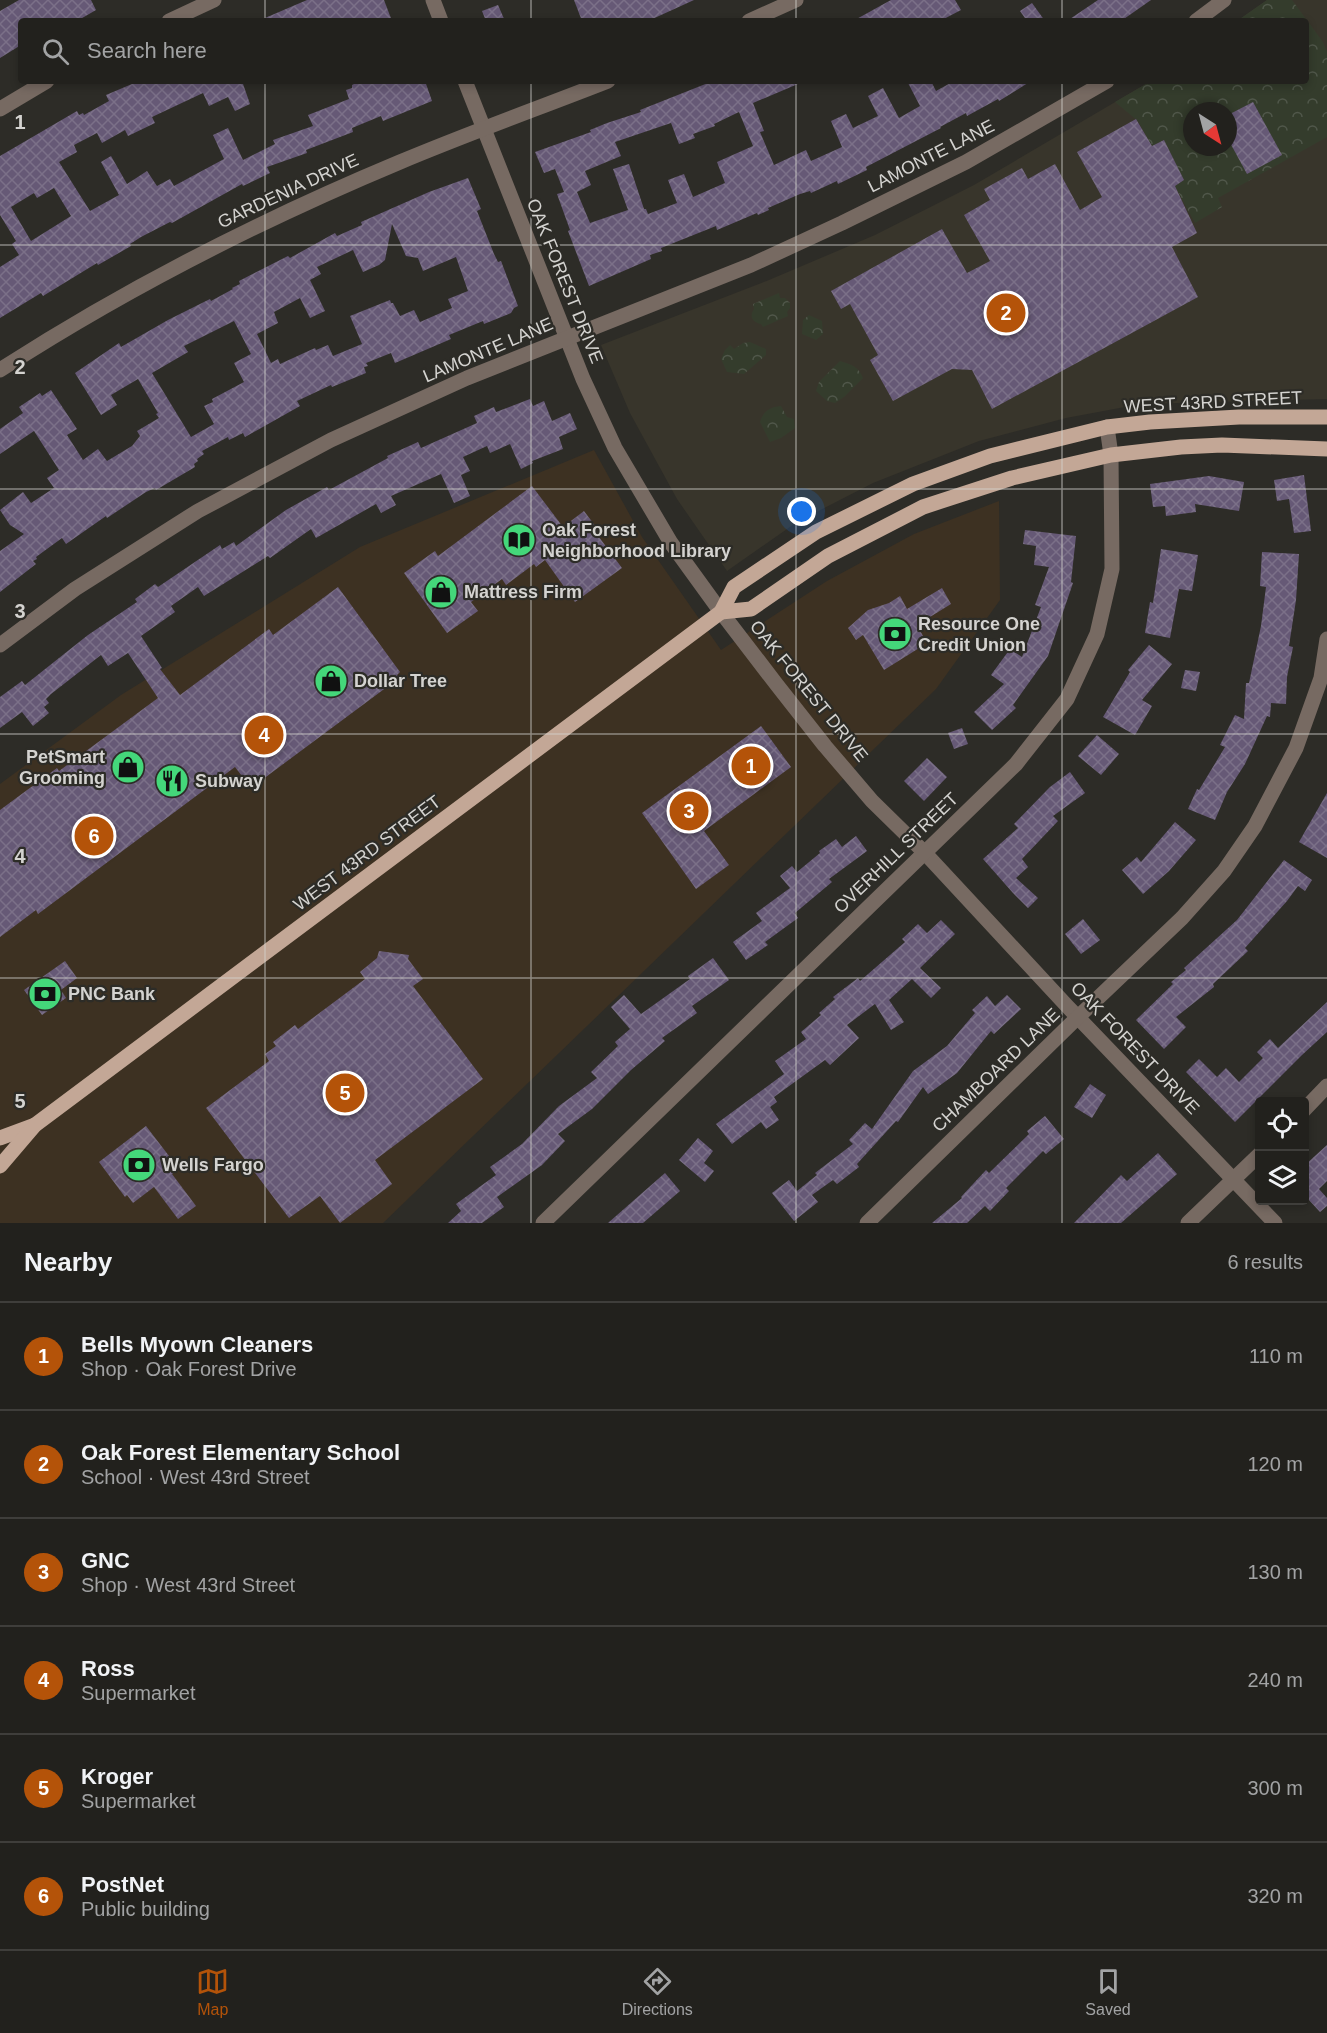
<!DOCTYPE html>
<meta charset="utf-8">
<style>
body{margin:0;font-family:Arial,sans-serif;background:#2e2e2a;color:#f1f3f6}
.controls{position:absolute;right:18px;bottom:18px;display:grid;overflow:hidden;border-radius:6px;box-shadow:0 3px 9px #0003}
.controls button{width:54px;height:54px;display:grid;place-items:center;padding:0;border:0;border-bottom:2px solid #3f3e3b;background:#22211d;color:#f1f3f6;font:30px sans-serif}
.compass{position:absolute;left:1183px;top:102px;width:54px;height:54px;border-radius:50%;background:#22211d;box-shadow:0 3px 9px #0003;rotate:144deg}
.you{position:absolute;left:802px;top:512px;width:21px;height:21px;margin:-15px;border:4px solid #fff;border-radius:50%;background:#1a73e8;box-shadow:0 0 0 9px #1a73e833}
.badge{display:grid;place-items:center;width:39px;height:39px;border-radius:50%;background:#b45309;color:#fff;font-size:20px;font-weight:700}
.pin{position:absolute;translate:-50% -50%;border:3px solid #fff;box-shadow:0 2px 6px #0006}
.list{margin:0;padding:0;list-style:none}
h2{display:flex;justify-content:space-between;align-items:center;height:78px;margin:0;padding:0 24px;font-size:26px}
h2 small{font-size:20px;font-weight:400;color:#a2a3a4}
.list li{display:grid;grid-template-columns:39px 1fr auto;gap:18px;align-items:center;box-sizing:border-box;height:108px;padding:0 24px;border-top:2px solid #3f3e3b}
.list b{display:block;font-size:22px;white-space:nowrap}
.list p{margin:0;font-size:20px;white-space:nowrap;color:#a2a3a4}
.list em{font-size:20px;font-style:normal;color:#a2a3a4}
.icon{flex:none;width:33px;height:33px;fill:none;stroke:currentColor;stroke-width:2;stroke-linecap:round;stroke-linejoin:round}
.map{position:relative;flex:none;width:1327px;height:1223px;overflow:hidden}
.search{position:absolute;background:#22211d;box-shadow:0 3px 9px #0003;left:18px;right:18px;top:18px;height:66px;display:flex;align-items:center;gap:15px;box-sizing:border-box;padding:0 21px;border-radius:6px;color:#a2a3a4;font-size:22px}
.sheet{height:726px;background:#22211d}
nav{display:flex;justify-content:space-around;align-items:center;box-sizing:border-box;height:84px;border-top:2px solid #3f3e3b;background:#22211d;font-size:16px;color:#a2a3a4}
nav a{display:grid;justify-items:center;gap:3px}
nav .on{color:#b45309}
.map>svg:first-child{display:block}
.commercial{fill:#3d3122}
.built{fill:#38352b;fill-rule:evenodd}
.park{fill:url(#park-crowns);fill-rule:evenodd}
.building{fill:url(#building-cross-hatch);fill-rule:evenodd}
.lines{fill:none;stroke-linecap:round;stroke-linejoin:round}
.minor{stroke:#776a62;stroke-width:15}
.major{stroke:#c3a796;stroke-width:15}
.grid{fill:none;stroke:#d4d3d0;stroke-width:1.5;stroke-opacity:0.55}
.labels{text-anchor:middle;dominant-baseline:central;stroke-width:4.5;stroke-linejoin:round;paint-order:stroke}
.street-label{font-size:18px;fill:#d4d3d0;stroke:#2d2c27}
.poi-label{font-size:18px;font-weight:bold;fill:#d4d3d0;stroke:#2d2c27;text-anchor:start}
.grid-label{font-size:20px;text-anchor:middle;font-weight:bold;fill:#d4d3d0;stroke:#2d2c27;stroke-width:4.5;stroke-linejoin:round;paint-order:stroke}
</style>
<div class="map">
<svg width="1327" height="1223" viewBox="0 0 1327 1223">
<defs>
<pattern id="park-crowns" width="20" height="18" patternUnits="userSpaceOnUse" patternTransform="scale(1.5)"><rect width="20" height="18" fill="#343c2c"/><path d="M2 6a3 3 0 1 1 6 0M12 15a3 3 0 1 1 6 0" fill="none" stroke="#50574a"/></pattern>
<pattern id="building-cross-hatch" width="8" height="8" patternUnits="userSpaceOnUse" patternTransform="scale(1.5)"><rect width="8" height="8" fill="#665976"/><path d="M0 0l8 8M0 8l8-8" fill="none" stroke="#7b7088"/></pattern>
</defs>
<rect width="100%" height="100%" fill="#2d2c27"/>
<!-- commercial -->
<path class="commercial" d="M594 450 642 537 721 650 827 581 914 534 999 501 1000 600 936 689 383 1223H0V784L121 695 360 547Z"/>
<!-- built -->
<path class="built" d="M1267 0H1327V399L1141 404 1066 418 979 441 873 483 797 522 727 571 677 499 630 413 601 345 769 280 875 235 974 185 1151 81H1306V21H1237ZM1192 111H1228V147H1192Z"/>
<!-- park -->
<g class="park">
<path d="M1267 0H1292L1323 42 1327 52V137L1218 198 1222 207 1195 223 1175 186 1184 180 1164 140 1152 146 1138 121 1115 102 1151 81H1306V21H1237ZM1192 111H1228V147H1192Z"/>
<path d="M779 293 780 298H785L790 303V308L787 312 788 316 763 327 761 324C752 322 749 316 754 309L753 304Z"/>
<path d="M809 315 822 321 823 334 816 340 802 334 803 320Z"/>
<path d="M750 342 766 349V355L744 374 727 372 721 359 725 350 730 345 734 349 743 343Z"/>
<path d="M840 361C851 364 859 367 863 378L844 397 835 403 827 401 816 391 819 382Z"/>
<path d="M781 406 787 417 794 419 795 428 781 438 770 442 760 422C763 412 769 407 781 406Z"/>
</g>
<!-- building -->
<g class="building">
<path d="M19 0H91L96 10 77 21H21V45L0 58V11Z"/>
<path d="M307 0H384L392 21H258Z"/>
<path d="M574 0H694L648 21H582Z"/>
<path d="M891 0H955L961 10 940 21H853Z"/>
<path d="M1098 0H1151L1121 21H1067Z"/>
<path d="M1032 3 1045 21H1027L1020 11Z"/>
<path d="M498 5 505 21H486L482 11Z"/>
<path d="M139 81H242L250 104 235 111 228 97 209 106 203 93 152 117 155 123 128 136 125 130 102 143 97 133 74 145 77 152 59 162 90 211 119 195 101 162 111 156 127 184 147 171 157 186 170 179 174 186 224 159 213 135 228 128 243 160 275 144 273 140 313 126 308 115 349 99 346 90 352 88V85L360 81H425L432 101 383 121 381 116 352 128 353 132 306 150 307 153 267 167 270 173 243 186 242 184 172 223 170 222 141 237 130 244 131 246 98 265 97 263 43 296 41 293 0 318V267L19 255 12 244 16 241 0 215V156L77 111 79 115 83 113 84 115 109 101 106 95ZM54 188 71 216 31 241 11 207 34 193 37 198Z"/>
<path d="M713 81H805L753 103 764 131 760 132 774 165 806 150 811 161 842 147 831 121 846 114 853 128 878 116 868 96 883 88 899 118 920 106 907 81H931L936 91 954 81H1031L999 101 998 99 967 116 966 113 940 127 941 128 866 167 867 170 838 184 837 181 811 193 810 191 800 194 768 208 769 210 758 215 757 213 717 230 716 226 661 248 662 251 650 255 651 259 589 286 568 231 570 230 557 194 564 192 555 169 544 173 535 152 591 132 590 130 607 123 641 112 640 110ZM739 112 753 146 717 162 725 183 693 197 684 174 668 180 677 203 648 214 646 209H644L629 164 613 169 628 210 590 223 577 192 591 185 585 171 621 156 615 142 671 123 679 144 695 138 693 134 715 126 714 124Z"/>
<path d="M1253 102 1282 155 1247 174 1228 139V115Z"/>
<path d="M1136 119 1152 146 1164 140 1184 180 1175 186 1197 233 1172 247 1198 297 992 409 972 370 952 369 893 401 870 360 878 355 850 304 841 309 831 291 942 229 967 273 990 261 964 215 990 200 984 189 1022 168 1028 179 1055 164 1080 210 1102 197 1077 152Z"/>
<path d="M468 178 481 209 477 211 494 254 498 262 501 261 518 306 514 308 511 313 484 324 483 321 449 335 451 339 395 363 391 353 366 363 368 366 364 367 366 373 332 387 331 385 297 401 300 406 245 437 243 433 229 440 228 437 202 451 204 454 197 459 198 461 194 464 195 467 156 490 155 488 146 492 107 518 106 516 66 544 62 538 36 557 37 559 33 561 36 564 0 592V551L24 534 10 525 0 510 23 492 31 503 54 488 47 478 59 470 34 431 0 454V429L23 413 19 407 40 393 42 396 51 390 77 429 67 435 83 460 98 449 107 461 132 446 140 436 137 431 159 418 156 414 158 413 138 379 111 395 117 405 101 415 75 373 119 343 121 347 168 320 210 299 211 301 233 289 232 288 240 284 239 281 288 256 290 258 335 233 337 236 362 225 361 222 429 192ZM392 224 406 256 418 258 423 271 456 257 468 291 448 299 452 308 420 322 414 310 400 316 393 303H391L390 300 350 316 362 344 333 356 328 345 316 350 315 348 280 364 278 359 271 363 257 334 278 323 274 312 300 298 310 318 325 311 310 280 321 274 317 267 353 250 363 272 379 265 385 260ZM234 321 251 354 234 363 244 382 212 399 213 402 204 406 214 424 191 437 152 373 188 352 184 346Z"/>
<path d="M530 399 533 406 544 401 552 421 570 413 577 429 559 437 563 449 532 461 533 463 521 469 510 444 490 453 487 446 463 457 470 471 461 475 470 496 454 503 441 474 391 496 396 505 381 513 376 504 316 538 311 529 270 558 268 556 204 596 198 587 171 606 175 612 141 636 162 668 160 669 180 695 269 629 273 635 338 587 400 672 397 675 399 678 251 788 235 767 38 914 36 910 0 937V810L57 768 59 771 158 698 128 653 108 666 101 655 51 694 46 699 49 703 44 707 49 713 33 726 22 712 0 728V697L22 681 25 685 88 635 137 602 135 599 155 584 158 587 220 545 222 549 234 542 236 546 286 510 327 487 329 490 388 458 387 456 418 442 421 448 477 423 474 416 494 407 496 412Z"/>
<path d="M1304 475 1311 531 1294 533 1289 499 1277 501 1274 480Z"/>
<path d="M1209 476 1244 482 1239 511 1195 504 1196 512 1166 516 1165 506 1153 507 1150 484Z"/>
<path d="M532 486 563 527 584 511 596 527 593 529 622 568 575 602 545 560 536 567 534 564 506 585 502 579 471 602 478 611 447 633 404 573 435 551 438 556Z"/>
<path d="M1025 530 1076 536 1071 582 1073 583 1048 656 1013 705 1016 708 992 730 974 712 1004 684 991 675 1010 649 1022 657 1041 607 1035 605 1049 567 1034 565 1036 546 1023 544Z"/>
<path d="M1161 549 1198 555 1192 591 1179 589 1170 638 1145 633 1150 602 1153 603Z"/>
<path d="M1262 552 1299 554 1296 600 1289 646 1293 647 1287 677 1286 704 1271 703 1270 717 1267 716 1245 764 1227 792 1215 820 1188 809 1197 789 1199 790 1225 747 1220 745 1235 715 1244 719 1246 683H1249L1261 626 1266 587 1260 586Z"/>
<path d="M942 588 951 604 917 625 923 636 919 638 924 645 884 670 863 635 856 640 848 628 868 610 889 603 900 596 907 609Z"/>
<path d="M1149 645 1172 664 1142 700 1152 706 1135 735 1103 717 1130 672 1128 670Z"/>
<path d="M1185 670 1200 672 1196 691 1181 688Z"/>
<path d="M761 726 791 767 704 831 729 865 696 889 642 813Z"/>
<path d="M962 728 968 744 954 749 948 733Z"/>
<path d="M1097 735 1119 754 1101 775 1078 756Z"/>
<path d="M927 758 947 777 924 801 904 781Z"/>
<path d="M1070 772 1085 793 1053 816 1058 821 1022 859 1028 867 1016 878 1038 898 1028 908 1013 893 983 859 1018 828 1014 824 1050 787Z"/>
<path d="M1327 793V858L1299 842Z"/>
<path d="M1175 822 1196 840 1169 871 1143 894 1122 870 1137 857 1141 862Z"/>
<path d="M856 836 867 851 829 879 832 882 795 913 798 918 765 942 768 945 746 960 733 942 762 921 756 913 790 888 780 876 792 866 797 872 820 853 819 851 836 839 842 847Z"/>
<path d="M1284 860 1312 880 1305 891 1298 886 1287 901 1245 948 1248 951 1213 984 1214 987 1176 1017 1186 1027 1164 1049 1136 1020 1173 984 1171 982 1186 970 1184 968 1237 920Z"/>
<path d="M1083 919 1100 940 1081 954 1065 934Z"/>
<path d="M941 920 955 934 920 968 941 988 931 998 912 979 889 1000 904 1022 891 1030 875 1004 847 1025 859 1038 830 1065 825 1060 774 1097 777 1102 770 1107 779 1120 766 1129 761 1122 732 1144 716 1124 784 1074 775 1061 806 1039 801 1032 821 1015 819 1013 835 999 833 997 858 978 860 981 905 942 902 939 918 924 927 933Z"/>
<path d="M379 951 409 955 408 959 423 979 413 986 483 1079 375 1160 392 1184 340 1223 320 1196 289 1218 206 1108 269 1061 265 1054 276 1046 273 1042 295 1025 298 1029 365 979 360 972 377 958Z"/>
<path d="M713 958 729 980 692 1006 697 1013 662 1038 665 1041 631 1070 592 1109 558 1134 565 1141 542 1165 497 1197 504 1207 482 1223H448L461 1211 456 1204 496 1175 490 1167 522 1144 559 1106 597 1078 591 1072 618 1046 615 1042 630 1029 611 1007 624 995 641 1014 690 979 688 976Z"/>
<path d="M65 961 77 978 61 990 66 998 42 1015 24 990Z"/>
<path d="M1007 995 1021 1009 994 1034 991 1031 957 1073 928 1094 923 1087 898 1122 896 1121 857 1164 859 1167 837 1184 833 1180 812 1195 818 1202 794 1221 772 1193 789 1180 797 1191 817 1175 815 1173 853 1144 849 1140 865 1123 872 1129 913 1071 947 1046 975 1013 972 1010 987 996 995 1006Z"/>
<path d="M1327 1002V1032L1302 1055 1235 1122 1186 1072 1199 1059 1217 1077 1226 1068 1239 1082 1263 1058 1257 1052 1270 1039 1278 1048Z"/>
<path d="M1090 1084 1106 1095 1092 1118 1074 1107Z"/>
<path d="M1045 1116 1064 1139 1046 1154 1043 1151 1006 1188 1009 1191 990 1211 985 1206 967 1223H932L962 1198 961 1197 986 1170 989 1173 1029 1134 1027 1131Z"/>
<path d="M146 1126 179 1169 172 1174 196 1206 178 1219 154 1187 133 1203 127 1195 125 1197 99 1162Z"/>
<path d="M698 1138 713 1151 704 1163 714 1171 705 1182 679 1160Z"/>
<path d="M1327 1145V1181L1319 1189 1327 1198V1206L1320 1212 1308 1199 1305 1202V1165Z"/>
<path d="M1158 1153 1177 1174 1121 1223H1074L1121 1175 1127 1181Z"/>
<path d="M665 1173 680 1191 643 1223H608Z"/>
</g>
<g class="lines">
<!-- minor -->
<g class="minor">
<path d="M433 0 441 21"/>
<path d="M169 21 214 0"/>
<path d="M749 21 796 0"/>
<path d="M1196 21 1224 0"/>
<path d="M465 81 583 379 615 448 671 543 721 612 777 685 825 746 872 801 924 852 1067 1006 1275 1223"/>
<path d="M0 109 47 81"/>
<path d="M0 370C127 288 261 220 400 162 469 133 539 108 608 81"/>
<path d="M0 645 75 589 198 511 331 440 467 378 751 265 842 223 966 162 1107 81"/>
<path d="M1304 1110 1327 1086"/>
<path d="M543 1223 1016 764 1067 699 1097 634 1112 569 1111 455 1107 427"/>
<path d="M867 1223 1078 1017 1182 918 1224 871 1255 826 1296 748 1321 678 1327 639"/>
<path d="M1188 1223 1260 1154"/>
</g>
<!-- major -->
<g class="major">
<path d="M721 612 751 609 828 556 923 507 1012 478 1111 455 1181 447 1222 445 1327 449"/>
<path d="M0 1138 35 1125"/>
<path d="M0 1166 35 1125 721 612 734 587 816 532 913 484 990 456 1107 427 1150 422 1239 417H1327"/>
</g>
</g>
<!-- grid -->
<path class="grid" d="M265 0V21M531 0V21M796 0V21M1062 0V21M265 81V1223M531 81V1223M796 81V1223M1062 81V1223M0 245H1327M0 489H1327M0 734H1327M0 978H1327"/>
<!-- icons -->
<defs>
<g id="library-disc" transform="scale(1.725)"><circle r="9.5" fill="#44d77a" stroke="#2d2c27"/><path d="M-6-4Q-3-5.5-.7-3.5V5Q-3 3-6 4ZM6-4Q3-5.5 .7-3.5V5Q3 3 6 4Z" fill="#111"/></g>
<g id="shop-disc" transform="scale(1.725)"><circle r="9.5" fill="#44d77a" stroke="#2d2c27"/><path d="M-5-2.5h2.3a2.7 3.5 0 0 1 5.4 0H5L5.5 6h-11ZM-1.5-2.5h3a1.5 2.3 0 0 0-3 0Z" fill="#111"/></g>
<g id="bank-disc" transform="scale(1.725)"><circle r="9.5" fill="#44d77a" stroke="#2d2c27"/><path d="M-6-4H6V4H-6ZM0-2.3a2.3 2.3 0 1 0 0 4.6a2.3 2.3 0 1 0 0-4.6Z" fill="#111"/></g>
<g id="restaurant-disc" transform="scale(1.725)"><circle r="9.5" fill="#44d77a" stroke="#2d2c27"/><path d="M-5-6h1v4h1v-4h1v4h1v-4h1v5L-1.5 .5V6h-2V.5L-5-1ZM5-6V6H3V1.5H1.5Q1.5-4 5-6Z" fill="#111"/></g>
</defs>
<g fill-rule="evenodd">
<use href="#library-disc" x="519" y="540"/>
<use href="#shop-disc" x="441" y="592"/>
<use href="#bank-disc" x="895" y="634"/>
<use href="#shop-disc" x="331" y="681"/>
<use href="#shop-disc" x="128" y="767"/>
<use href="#restaurant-disc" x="172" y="781"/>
<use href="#bank-disc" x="45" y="994"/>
<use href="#bank-disc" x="139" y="1165"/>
</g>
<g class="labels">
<!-- street labels -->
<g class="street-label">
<text transform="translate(931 156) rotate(-27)">LAMONTE LANE</text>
<text transform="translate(288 191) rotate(-25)">GARDENIA DRIVE</text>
<text transform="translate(565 281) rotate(68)">OAK FOREST DRIVE</text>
<text transform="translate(488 350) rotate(-23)">LAMONTE LANE</text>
<text transform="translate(1213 402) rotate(-3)">WEST 43RD STREET</text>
<text transform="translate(809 691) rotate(51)">OAK FOREST DRIVE</text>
<text transform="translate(367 853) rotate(-37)">WEST 43RD STREET</text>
<text transform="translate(896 853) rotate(-44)">OVERHILL STREET</text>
<text transform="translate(1135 1048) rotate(46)">OAK FOREST DRIVE</text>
<text transform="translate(996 1070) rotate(-44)">CHAMBOARD LANE</text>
</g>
<!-- poi labels -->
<g class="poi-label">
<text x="542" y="530">Oak Forest<tspan x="542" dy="21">Neighborhood Library</tspan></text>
<text x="464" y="592">Mattress Firm</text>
<text x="918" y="624">Resource One<tspan x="918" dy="21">Credit Union</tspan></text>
<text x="354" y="681">Dollar Tree</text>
<text x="105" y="757" text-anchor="end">PetSmart<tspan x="105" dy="21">Grooming</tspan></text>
<text x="195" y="781">Subway</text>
<text x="68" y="994">PNC Bank</text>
<text x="162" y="1165">Wells Fargo</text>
</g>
</g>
<g class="grid-label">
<text x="20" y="129">1</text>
<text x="20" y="374">2</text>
<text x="20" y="618">3</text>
<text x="20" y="863">4</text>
<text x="20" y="1108">5</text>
</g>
</svg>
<div class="controls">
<button><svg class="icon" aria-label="locate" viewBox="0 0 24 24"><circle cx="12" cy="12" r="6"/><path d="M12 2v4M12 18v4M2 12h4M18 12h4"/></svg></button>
<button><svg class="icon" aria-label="layers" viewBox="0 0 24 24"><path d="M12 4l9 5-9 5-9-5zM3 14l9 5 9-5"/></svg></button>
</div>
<svg class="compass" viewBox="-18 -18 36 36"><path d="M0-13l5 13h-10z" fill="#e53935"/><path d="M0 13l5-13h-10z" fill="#a2a3a4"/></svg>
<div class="you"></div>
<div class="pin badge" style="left:751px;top:766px">1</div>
<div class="pin badge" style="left:1006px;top:313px">2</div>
<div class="pin badge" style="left:689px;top:811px">3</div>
<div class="pin badge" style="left:264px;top:735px">4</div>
<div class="pin badge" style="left:345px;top:1093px">5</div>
<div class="pin badge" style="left:94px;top:836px">6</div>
<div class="search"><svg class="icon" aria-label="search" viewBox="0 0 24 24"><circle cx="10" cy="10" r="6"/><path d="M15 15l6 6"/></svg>Search here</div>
</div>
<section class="sheet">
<h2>Nearby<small>6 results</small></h2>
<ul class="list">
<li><span class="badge">1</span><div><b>Bells Myown Cleaners</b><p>Shop · Oak Forest Drive</p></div><em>110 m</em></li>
<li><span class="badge">2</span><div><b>Oak Forest Elementary School</b><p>School · West 43rd Street</p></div><em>120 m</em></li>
<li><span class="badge">3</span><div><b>GNC</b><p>Shop · West 43rd Street</p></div><em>130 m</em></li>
<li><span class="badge">4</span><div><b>Ross</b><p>Supermarket</p></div><em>240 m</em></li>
<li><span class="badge">5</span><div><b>Kroger</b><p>Supermarket</p></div><em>300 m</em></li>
<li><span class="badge">6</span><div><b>PostNet</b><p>Public building</p></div><em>320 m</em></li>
</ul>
</section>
<nav>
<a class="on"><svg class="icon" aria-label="map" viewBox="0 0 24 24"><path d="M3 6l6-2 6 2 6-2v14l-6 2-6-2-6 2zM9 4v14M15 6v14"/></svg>Map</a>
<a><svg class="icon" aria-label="directions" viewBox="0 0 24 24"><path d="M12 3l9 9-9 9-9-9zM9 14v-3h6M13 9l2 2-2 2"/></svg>Directions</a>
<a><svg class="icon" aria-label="saved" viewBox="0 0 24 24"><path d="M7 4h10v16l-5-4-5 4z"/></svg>Saved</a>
</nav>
